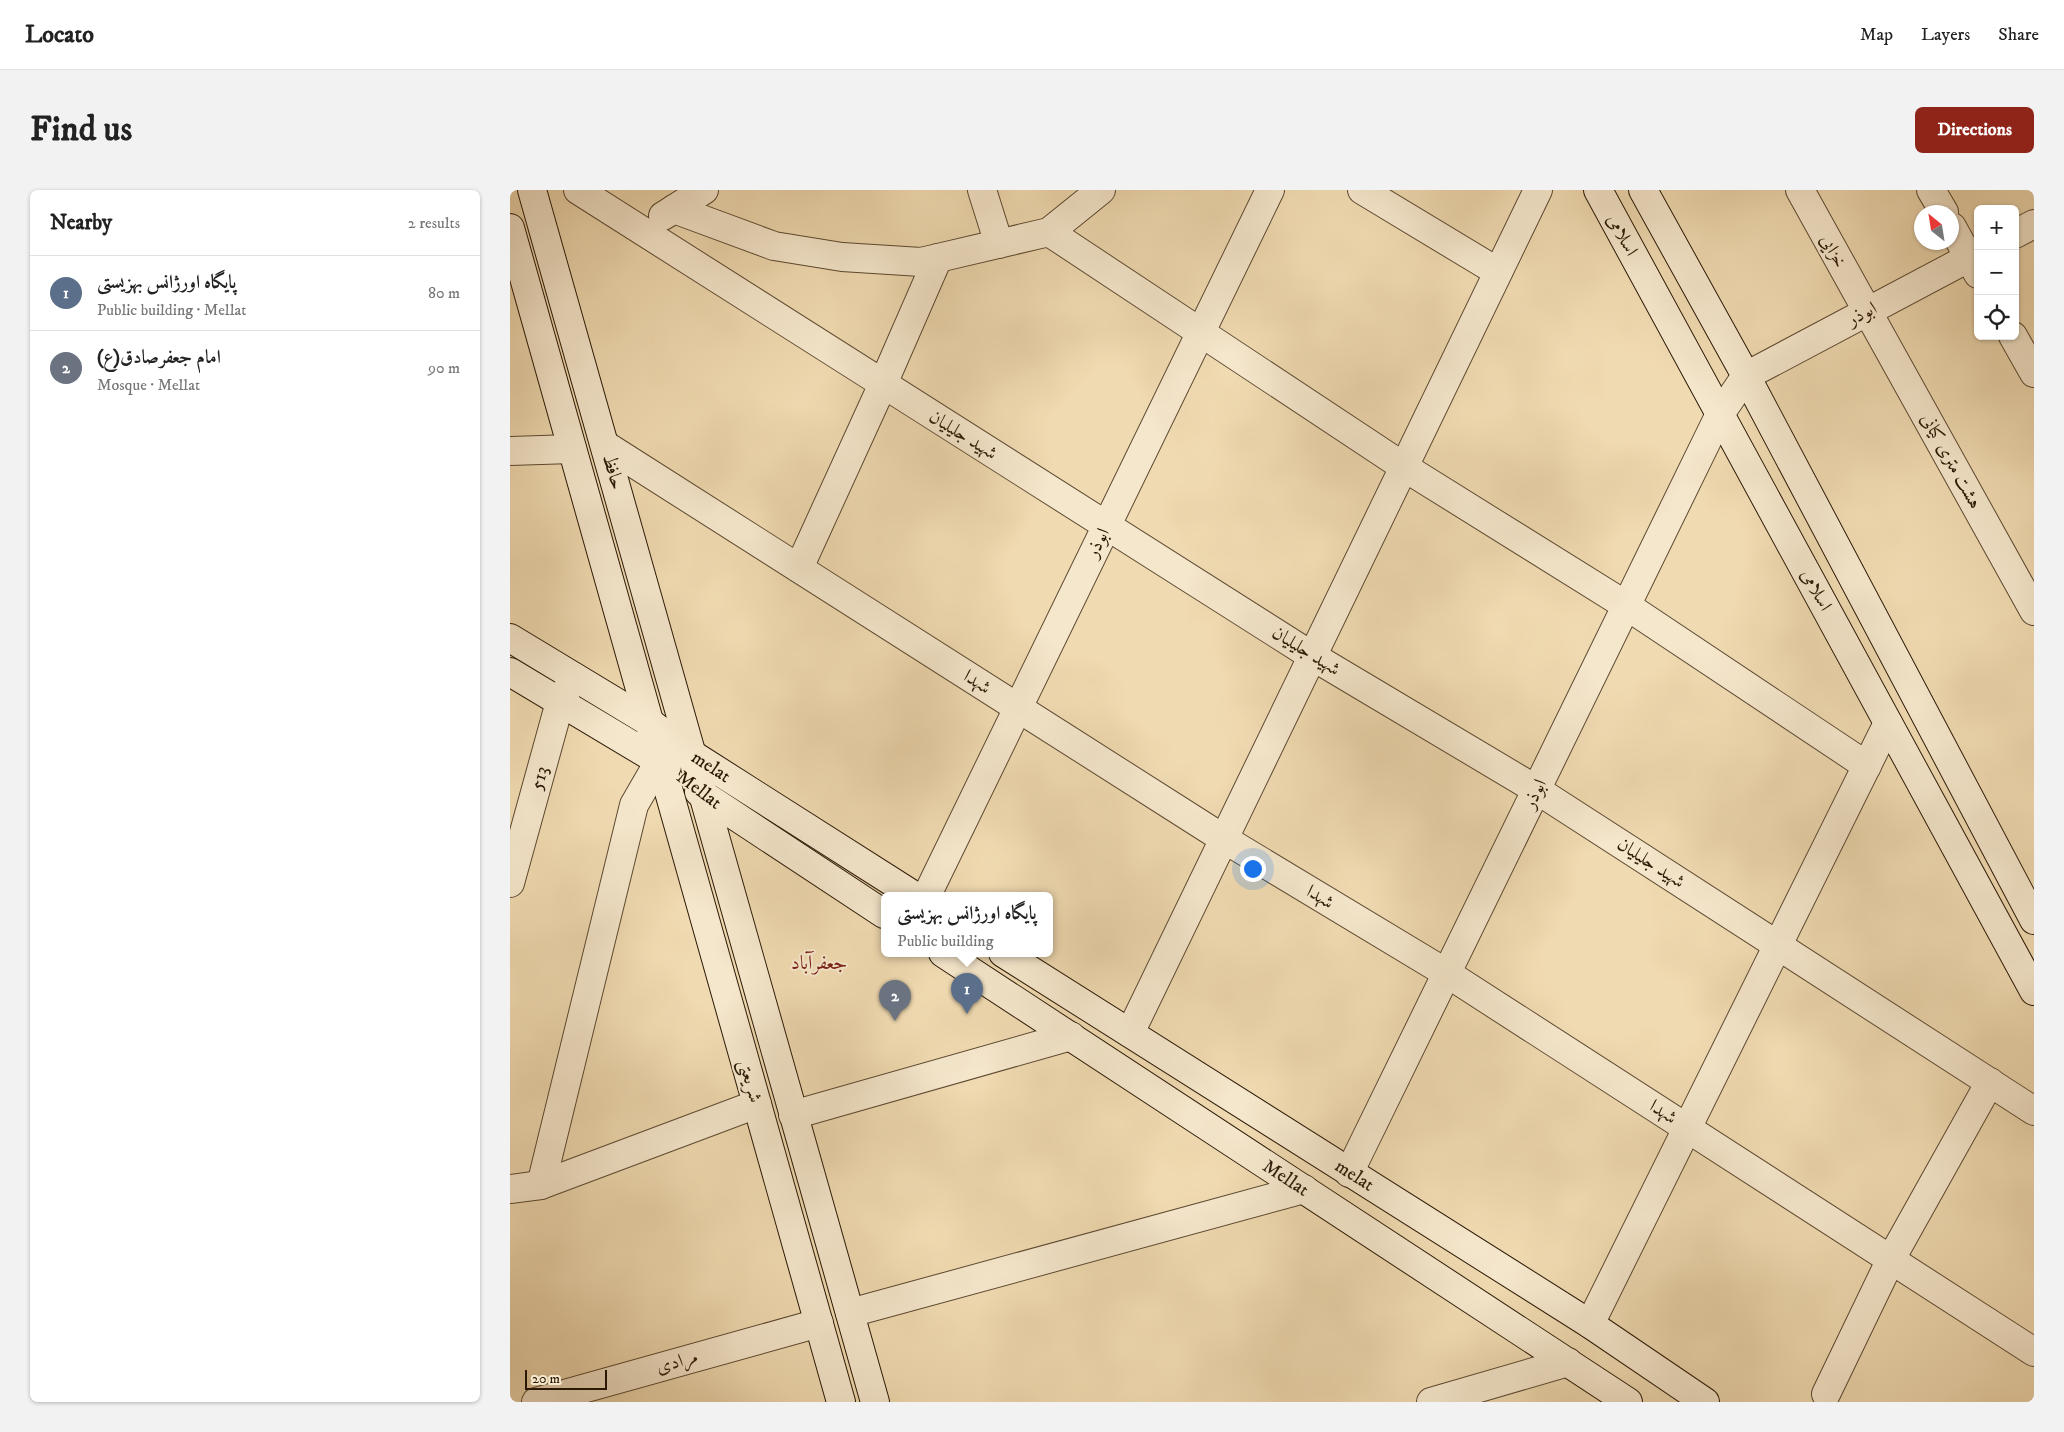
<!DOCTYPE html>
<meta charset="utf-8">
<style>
body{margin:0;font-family:"IM FELL DW Pica",Amiri,serif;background:#f2f2f2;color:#222}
.controls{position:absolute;right:15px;top:15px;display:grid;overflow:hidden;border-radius:8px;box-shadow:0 1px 4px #0004}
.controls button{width:45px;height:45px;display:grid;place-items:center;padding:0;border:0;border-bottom:1px solid #e0e0e0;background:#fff;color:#222;font:25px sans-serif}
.compass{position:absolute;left:1404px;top:15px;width:45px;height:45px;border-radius:50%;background:#fff;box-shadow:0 1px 4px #0004;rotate:330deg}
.scale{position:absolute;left:15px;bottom:12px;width:82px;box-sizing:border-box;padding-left:5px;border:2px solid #2b1906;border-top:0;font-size:14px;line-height:18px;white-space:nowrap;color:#2b1906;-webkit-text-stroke:4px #f5e7cc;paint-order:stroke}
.you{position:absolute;left:742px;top:678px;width:18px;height:18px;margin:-12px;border:4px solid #fff;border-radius:50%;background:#1a73e8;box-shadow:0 0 0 8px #1a73e833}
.badge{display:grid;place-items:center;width:32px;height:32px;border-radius:50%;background:#8f2418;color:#fff;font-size:16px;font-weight:700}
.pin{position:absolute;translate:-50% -41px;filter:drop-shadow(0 1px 2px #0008)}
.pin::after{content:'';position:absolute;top:26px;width:18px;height:15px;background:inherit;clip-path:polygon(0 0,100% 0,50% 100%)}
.popup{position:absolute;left:371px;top:702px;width:172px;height:65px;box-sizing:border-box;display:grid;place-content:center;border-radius:8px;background:#fff;filter:drop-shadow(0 1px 4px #0005);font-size:16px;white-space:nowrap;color:#767676}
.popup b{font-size:19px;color:#222}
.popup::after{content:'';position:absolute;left:50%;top:100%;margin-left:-10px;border:10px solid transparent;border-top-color:#fff}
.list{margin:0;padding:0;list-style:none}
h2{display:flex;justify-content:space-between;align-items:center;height:65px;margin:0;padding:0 20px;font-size:21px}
h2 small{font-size:16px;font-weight:400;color:#767676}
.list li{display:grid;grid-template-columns:32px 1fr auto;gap:15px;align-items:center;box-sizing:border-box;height:75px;padding:0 20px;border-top:1px solid #e0e0e0}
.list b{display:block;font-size:19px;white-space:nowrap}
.list p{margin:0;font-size:16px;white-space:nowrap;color:#767676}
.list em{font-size:16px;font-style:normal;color:#767676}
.icon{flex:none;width:28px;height:28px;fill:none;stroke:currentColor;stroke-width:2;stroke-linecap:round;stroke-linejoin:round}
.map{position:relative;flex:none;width:1524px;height:1212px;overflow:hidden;border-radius:8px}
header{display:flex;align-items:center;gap:30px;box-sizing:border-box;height:70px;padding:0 25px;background:#fff;border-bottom:1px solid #e0e0e0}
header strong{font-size:24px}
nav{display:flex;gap:28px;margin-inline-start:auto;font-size:18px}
.intro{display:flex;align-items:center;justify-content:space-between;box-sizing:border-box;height:120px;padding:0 30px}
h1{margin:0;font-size:35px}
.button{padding:12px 22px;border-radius:8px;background:#8f2418;color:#fff;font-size:18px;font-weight:700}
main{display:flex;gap:30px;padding:0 30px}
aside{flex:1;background:#fff;border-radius:8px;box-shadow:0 1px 4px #0004}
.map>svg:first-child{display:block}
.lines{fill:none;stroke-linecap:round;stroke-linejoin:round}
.street-casing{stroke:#5c4931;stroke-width:30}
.secondary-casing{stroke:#2b1906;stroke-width:30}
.street{stroke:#f5e7cc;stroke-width:28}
.secondary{stroke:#f5e7cc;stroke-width:28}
.labels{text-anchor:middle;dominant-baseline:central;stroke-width:4;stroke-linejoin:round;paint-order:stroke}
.street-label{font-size:19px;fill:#2b1906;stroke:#f5e7cc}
.neighbourhood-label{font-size:20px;fill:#7a1f14;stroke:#f5e7cc}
</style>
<header>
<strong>Locato</strong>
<nav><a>Map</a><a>Layers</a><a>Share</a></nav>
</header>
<div class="intro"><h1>Find us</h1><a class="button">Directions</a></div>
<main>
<aside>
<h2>Nearby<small>2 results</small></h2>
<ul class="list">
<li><span class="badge" style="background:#5c6f8a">1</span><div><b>پایگاه اورژانس بهزیستی</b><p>Public building · Mellat</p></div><em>80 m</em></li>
<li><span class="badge" style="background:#6b7280">2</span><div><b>امام جعفرصادق(ع)</b><p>Mosque · Mellat</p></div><em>90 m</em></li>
</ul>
</aside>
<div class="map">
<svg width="1524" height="1212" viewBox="0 0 1524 1212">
<rect width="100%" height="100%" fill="#f0dab1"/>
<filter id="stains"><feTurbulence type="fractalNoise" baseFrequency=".004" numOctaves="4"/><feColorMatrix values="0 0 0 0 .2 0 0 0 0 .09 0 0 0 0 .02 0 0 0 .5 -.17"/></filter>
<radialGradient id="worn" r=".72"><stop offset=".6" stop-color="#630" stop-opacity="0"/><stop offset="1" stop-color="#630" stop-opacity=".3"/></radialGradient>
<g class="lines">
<!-- street casing -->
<g class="street-casing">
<g id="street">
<path d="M68 0 802 466 1027 600 1524 921"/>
<path d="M472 0 489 54"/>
<path d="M852 0 988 82"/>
<path d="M1290 0 1524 421"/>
<path d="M1421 0 1434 22"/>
<path d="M164 19 264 56 332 67 411 72 539 42 894 277 1117 416 1357 576"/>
<path d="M153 26 194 0"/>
<path d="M1442 37 1468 84"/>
<path d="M539 42 591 0"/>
<path d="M1505 44 1524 34"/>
<path d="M1503 146 1524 183"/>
<path d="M95 255 714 649 938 784 1524 1162"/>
<path d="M0 261 62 259"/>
<path d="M289 378 373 194 428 68"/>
<path id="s1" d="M0 693 50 512 64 487"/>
<path d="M417 705 760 0"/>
<path d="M620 843 1028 0"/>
<path d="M283 925 561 846"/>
<path d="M839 983 1210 224 1236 186 1468 63"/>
<path d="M31 995 124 615 150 570"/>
<path d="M0 999 31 995 247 914"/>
<path d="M340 1123 794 999"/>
<path d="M1080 1134 1378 533"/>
<path d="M1316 1204 1381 1069 1480 892"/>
<path d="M26 1212 309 1133"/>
<path d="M921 1212 1058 1172"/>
</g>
</g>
<!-- secondary casing -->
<g class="secondary-casing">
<g id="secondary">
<path d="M22 0 365 1212"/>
<path d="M1088 0 1524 801"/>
<path d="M1133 0 1236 186 1524 730"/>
<path d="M0 38 331 1212"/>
<path id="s2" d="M0 448 139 532 183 565 403 705"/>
<path d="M0 482 157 576"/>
<path d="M189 602 374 724"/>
<path id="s3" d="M433 763 1118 1212"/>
<path id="s4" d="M493 763 1080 1134 1195 1212"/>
</g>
</g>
<!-- street -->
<use href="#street" class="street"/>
<!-- secondary -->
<use href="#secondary" class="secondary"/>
</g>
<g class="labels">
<!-- street labels -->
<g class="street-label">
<text transform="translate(1112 45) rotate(61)">اسلامی</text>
<text transform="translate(1323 61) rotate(61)">خزایی</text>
<text transform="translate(1352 124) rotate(-28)">ابوذر</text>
<text transform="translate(453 245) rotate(32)">شهید جلیلیان</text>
<text transform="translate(1441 271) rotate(61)">هشت متری کیانی</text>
<text transform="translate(103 282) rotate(74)">حافظ</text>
<text transform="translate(588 353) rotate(-64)">ابوذر</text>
<text transform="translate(1306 400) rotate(61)">اسلامی</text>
<text transform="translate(796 461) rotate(32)">شهید جلیلیان</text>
<text transform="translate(467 492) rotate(33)">شهدا</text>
<text stroke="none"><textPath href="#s2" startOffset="239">melat</textPath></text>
<text stroke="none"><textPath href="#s1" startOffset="109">513</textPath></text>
<text transform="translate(189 600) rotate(37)">Mellat</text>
<text transform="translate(1025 604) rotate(-64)">ابوذر</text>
<text transform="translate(1141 673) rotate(33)">شهید جلیلیان</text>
<text transform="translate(810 707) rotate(31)">شهدا</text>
<text transform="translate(240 891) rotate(74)">شریعتی</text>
<text transform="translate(1153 922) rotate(33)">شهدا</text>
<text stroke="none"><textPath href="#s4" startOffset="416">melat</textPath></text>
<text stroke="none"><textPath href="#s3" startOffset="410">Mellat</textPath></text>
<text transform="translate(167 1172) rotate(-16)">مرادی</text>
</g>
<!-- neighbourhood labels -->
<g class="neighbourhood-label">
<text x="309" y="773">جعفرآباد</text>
</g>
</g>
<rect width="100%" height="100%" filter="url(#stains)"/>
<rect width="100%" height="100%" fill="url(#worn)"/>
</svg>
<div class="controls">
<button>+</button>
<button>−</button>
<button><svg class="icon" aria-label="locate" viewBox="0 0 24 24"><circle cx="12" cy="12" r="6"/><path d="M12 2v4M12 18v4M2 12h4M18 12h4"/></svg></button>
</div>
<svg class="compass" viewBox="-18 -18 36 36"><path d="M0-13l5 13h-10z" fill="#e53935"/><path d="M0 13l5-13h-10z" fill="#767676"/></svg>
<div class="scale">20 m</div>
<div class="you"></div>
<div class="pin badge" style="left:457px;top:824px;background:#5c6f8a">1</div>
<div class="popup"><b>پایگاه اورژانس بهزیستی</b>Public building</div>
<div class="pin badge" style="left:385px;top:831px;background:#6b7280">2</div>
</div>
</main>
